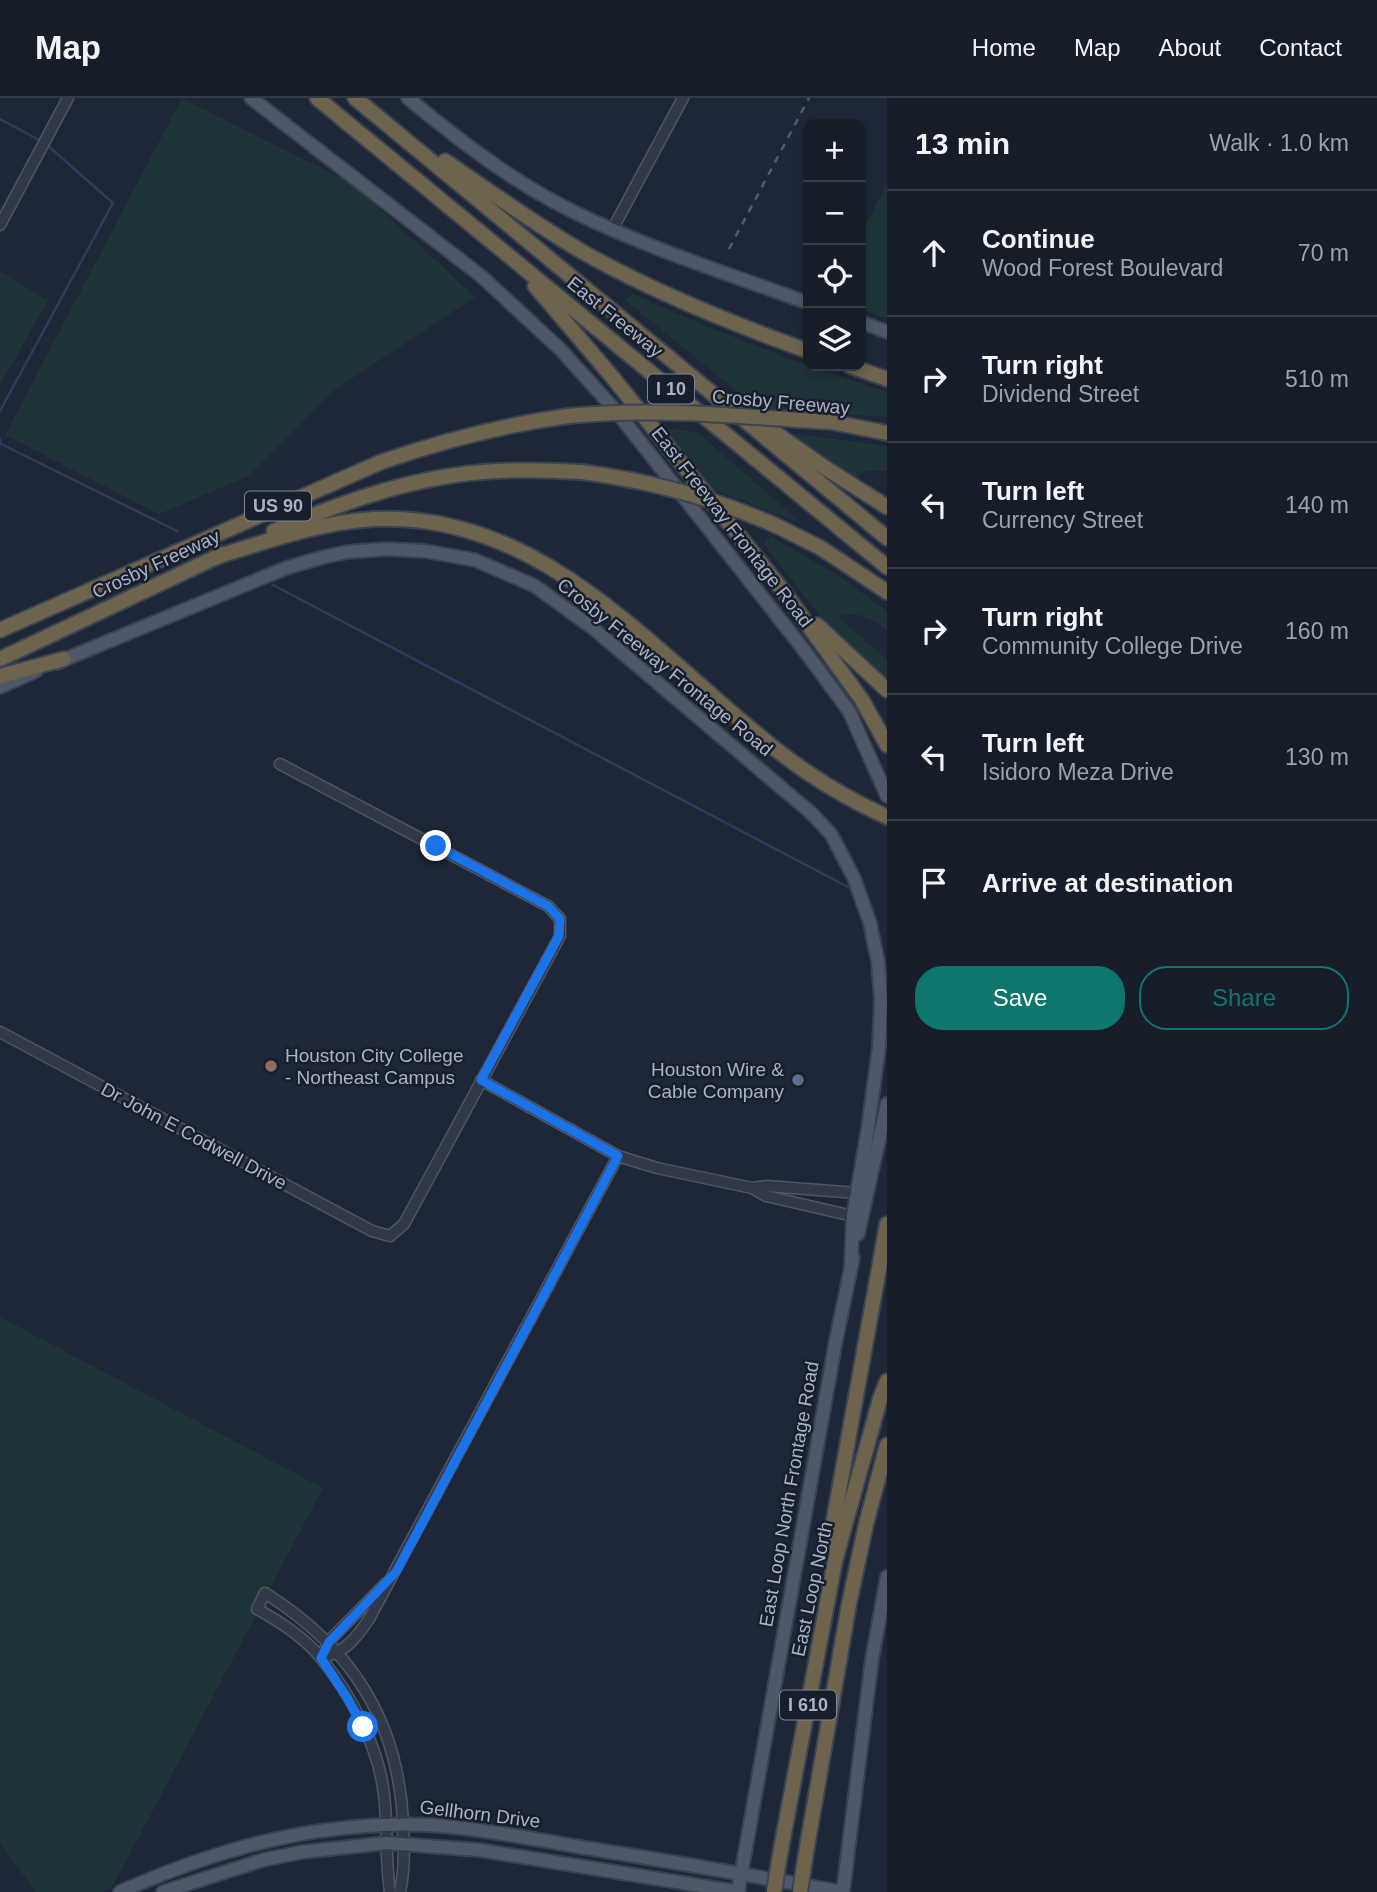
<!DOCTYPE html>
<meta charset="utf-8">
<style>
body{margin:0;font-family:Helvetica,sans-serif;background:#232a35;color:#f1f3f6}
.controls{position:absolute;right:21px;top:21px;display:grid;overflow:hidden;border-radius:14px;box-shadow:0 4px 10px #0003}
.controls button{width:63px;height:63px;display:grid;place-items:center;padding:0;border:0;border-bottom:2px solid #353b46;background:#161d29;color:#f1f3f6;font:35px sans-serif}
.stop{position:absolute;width:21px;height:21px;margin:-16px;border:5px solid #1a73e8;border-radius:50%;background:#fff}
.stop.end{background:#1a73e8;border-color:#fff;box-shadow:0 2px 7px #0008}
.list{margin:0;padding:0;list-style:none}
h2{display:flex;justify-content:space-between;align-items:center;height:91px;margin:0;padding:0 28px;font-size:30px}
h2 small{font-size:23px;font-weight:400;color:#9ea2a8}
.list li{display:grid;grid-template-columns:46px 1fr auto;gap:21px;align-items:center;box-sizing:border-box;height:126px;padding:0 28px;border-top:2px solid #353b46}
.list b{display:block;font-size:26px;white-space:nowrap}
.list p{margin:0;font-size:23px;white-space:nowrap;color:#9ea2a8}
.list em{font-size:23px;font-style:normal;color:#9ea2a8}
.actions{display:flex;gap:14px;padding:21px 28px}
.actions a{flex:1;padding:16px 0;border:2px solid #0f766e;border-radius:28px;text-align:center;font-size:24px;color:#0f766e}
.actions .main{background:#0f766e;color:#fff}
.icon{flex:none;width:38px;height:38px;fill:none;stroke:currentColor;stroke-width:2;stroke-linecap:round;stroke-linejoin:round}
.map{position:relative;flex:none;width:887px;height:1794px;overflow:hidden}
header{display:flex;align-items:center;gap:42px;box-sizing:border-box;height:98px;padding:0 35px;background:#161d29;border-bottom:2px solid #353b46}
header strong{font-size:33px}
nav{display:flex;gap:38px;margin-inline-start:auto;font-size:24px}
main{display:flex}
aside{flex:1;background:#161d29}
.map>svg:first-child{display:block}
.green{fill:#1f3438}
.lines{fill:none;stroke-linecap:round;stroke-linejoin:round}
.stream{stroke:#2d3e5d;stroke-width:2.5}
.minor-casing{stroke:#4e5666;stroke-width:13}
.major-casing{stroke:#3a4251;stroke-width:16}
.highway-casing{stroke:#3c4352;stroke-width:18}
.minor{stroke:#313947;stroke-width:10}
.major{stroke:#4e5868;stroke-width:12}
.highway{stroke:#6e634d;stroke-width:14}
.rail{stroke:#525c6f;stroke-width:2.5;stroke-dasharray:7 7;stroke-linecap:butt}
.highway-bridge-casing{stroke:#3c4352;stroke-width:18;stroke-linecap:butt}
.highway-bridge{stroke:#6e634d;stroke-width:14}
.route{stroke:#1a73e8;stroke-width:9}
.education-dot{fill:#8d6e63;stroke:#171e2c;stroke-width:2.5}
.service-dot{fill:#5c6f8a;stroke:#171e2c;stroke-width:2.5}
.labels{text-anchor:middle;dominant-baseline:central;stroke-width:5;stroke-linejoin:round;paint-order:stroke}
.shield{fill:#171e2c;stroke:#7e8697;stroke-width:2}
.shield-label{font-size:18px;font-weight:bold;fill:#aab3c5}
.street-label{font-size:19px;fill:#aab3c5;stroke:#171e2c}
.poi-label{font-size:19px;fill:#aab3c5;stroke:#171e2c;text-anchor:start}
</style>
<header>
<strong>Map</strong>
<nav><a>Home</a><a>Map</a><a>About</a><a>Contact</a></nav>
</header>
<main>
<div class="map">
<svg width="887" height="1794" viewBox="0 0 887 1794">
<rect width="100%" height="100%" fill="#1d2737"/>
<!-- green -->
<g class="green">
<path d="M182 0 353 86 475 199 333 293 249 378 159 416 5 337Z"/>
<path d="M887 86V221L861 211V136Z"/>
<path d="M0 173 48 203 0 287Z"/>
<path d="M633 196 706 228 808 268 887 294V319L759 311 625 202Z"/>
<path d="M664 330 697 334 803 426 712 391Z"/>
<path d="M788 335 887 348V373H866L855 380Z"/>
<path d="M771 438 839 478 887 513V531C870 522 857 511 838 519L887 562V579L823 522 764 446Z"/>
<path d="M0 1219 323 1390 113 1788 103 1794H36L0 1746Z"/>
</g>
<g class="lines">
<!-- stream -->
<g class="stream">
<path d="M0 21 41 43"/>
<path d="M0 313 113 105 46 46"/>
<path d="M0 341 1 346 177 433"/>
<path d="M273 487 848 789"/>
</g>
<!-- minor casing -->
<g class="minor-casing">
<g id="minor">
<path d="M0 127 68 0"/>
<path d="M612 132 683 0"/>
<path d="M0 934 372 1133 390 1138 404 1126 560 838V821L548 808 280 666"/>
<path d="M481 982 618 1058 657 1070 752 1090 766 1098 853 1118"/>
<path d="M753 1090 767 1088 857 1095"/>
<path d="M321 1560C346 1553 355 1542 369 1521L618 1058"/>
<path d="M321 1560 329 1543 386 1485"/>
<path d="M390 1794C385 1762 388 1729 384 1697 379 1649 351 1597 321 1560 304 1539 280 1524 257 1511L265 1495C351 1549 398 1622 403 1724 404 1747 405 1771 400 1794"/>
</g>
</g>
<!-- major casing -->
<g class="major-casing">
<g id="major">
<path d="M251 0 481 178 561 252 616 313 804 552 849 613 887 698"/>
<path d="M408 0C459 42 510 82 570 112 646 150 729 176 808 205"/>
<path d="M861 224 887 234"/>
<path d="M56 565 286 470 324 459 347 454 386 451 425 453 475 462 535 488 594 531 810 714 831 736 854 780 870 825 878 864 881 902 879 949 868 1030 853 1118 851 1168"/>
<path d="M0 589 36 573"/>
<path d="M858 1136 887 1006"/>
<path d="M120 1794C205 1756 292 1730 386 1727 451 1724 516 1738 580 1749 668 1763 755 1778 842 1794"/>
<path d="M163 1794 263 1762 302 1754 386 1745 479 1752 739 1794"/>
<path d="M738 1794 836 1242 853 1160"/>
<path d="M843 1794 872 1561 887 1479"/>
</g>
</g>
<!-- highway casing -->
<g class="highway-casing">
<g id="highway">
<path d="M317 0 887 469"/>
<path d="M355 0 887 440"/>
<path d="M445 63C492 95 539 129 588 157 658 196 733 226 808 253"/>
<path d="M535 188 614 281 784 494 862 602 887 647"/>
<path d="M850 268 887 281"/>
<path d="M757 322 827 371 887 409"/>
<path d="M831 324 887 335"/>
<path d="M779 429 821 450 887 494"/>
<path d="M274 433C345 403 418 377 496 373 524 371 553 373 582 374"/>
<path d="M216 459C268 443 320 424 375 421 546 413 660 563 782 656 814 681 850 702 887 719"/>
<path d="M817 527 887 592"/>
<path d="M0 532 381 364C442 343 503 327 568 318"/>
<path d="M0 561 223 456"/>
<path d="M0 578 64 561"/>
<path d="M834 1449 833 1426 887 1126"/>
<path d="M781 1751 835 1463 880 1301 887 1283"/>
<path d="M806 1755 849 1506 866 1426 887 1347"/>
</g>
</g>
<!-- minor -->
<use href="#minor" class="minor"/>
<!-- major -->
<use href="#major" class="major"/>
<!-- highway -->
<use href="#highway" class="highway"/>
<!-- rail -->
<path class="rail" d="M729 151 809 0"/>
<!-- highway-bridge casing -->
<g class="highway-bridge-casing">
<g id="highway-bridge">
<path d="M568 318C655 309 744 319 831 324"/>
<path d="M582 374C651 383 715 400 779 429"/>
<path d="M774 1794 781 1751"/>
<path d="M800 1794 806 1755"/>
</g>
</g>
<!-- highway-bridge -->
<use href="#highway-bridge" class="highway-bridge"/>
</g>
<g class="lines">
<!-- route -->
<path class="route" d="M363 1629 348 1601 321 1560 329 1544 396 1474 618 1058 481 982 559 838 560 821 548 808 436 748"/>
</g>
<!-- markers -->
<circle class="education-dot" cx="271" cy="968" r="7"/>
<circle class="service-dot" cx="798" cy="982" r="7"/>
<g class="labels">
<!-- shield labels -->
<g class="shield">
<rect x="648" y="276.5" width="46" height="29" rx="5"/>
<rect x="245" y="393.5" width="66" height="29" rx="5"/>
<rect x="780" y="1592.5" width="56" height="29" rx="5"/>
</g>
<g class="shield-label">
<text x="671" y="291">I 10</text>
<text x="278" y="408">US 90</text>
<text x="808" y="1607">I 610</text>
</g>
<!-- street labels -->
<g class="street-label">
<text transform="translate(615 219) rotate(39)">East Freeway</text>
<text transform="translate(781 304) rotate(5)">Crosby Freeway</text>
<text transform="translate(732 429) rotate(52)">East Freeway Frontage Road</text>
<text transform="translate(156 466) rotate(-25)">Crosby Freeway</text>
<text transform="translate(665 569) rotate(39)">Crosby Freeway Frontage Road</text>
<text transform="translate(194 1038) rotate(28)">Dr John E Codwell Drive</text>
<text transform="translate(789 1396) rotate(-80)">East Loop North Frontage Road</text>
<text transform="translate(812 1491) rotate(-78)">East Loop North</text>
<text transform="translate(480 1716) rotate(7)">Gellhorn Drive</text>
</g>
<!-- poi labels -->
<g class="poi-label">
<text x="285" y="957">Houston City College<tspan x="285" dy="22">- Northeast Campus</tspan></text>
<text x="784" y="971" text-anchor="end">Houston Wire &amp;<tspan x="784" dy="22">Cable Company</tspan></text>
</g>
</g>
</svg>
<div class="controls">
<button>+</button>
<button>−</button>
<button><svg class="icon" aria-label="locate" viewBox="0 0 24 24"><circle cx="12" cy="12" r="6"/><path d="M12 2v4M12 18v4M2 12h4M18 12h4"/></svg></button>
<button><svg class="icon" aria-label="layers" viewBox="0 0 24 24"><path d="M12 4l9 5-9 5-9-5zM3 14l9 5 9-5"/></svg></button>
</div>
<div class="stop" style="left:363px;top:1629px"></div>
<div class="stop end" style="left:436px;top:748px"></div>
</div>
<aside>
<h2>13 min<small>Walk · 1.0 km</small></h2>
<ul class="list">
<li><svg class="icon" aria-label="ahead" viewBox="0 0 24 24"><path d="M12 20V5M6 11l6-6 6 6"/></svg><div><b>Continue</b><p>Wood Forest Boulevard</p></div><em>70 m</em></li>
<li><svg class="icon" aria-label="right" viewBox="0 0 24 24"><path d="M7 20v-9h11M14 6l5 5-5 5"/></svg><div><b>Turn right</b><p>Dividend Street</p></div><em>510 m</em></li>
<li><svg class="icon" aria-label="left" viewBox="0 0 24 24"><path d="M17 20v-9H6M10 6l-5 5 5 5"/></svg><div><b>Turn left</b><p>Currency Street</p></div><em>140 m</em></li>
<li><svg class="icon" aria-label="right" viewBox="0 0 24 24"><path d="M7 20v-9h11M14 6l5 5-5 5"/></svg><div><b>Turn right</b><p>Community College Drive</p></div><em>160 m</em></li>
<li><svg class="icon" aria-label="left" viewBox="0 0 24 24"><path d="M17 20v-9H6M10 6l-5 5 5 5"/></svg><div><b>Turn left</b><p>Isidoro Meza Drive</p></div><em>130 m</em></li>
<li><svg class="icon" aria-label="arrive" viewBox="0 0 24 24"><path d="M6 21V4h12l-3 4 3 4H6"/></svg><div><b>Arrive at destination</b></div></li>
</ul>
<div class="actions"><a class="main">Save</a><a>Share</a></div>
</aside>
</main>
